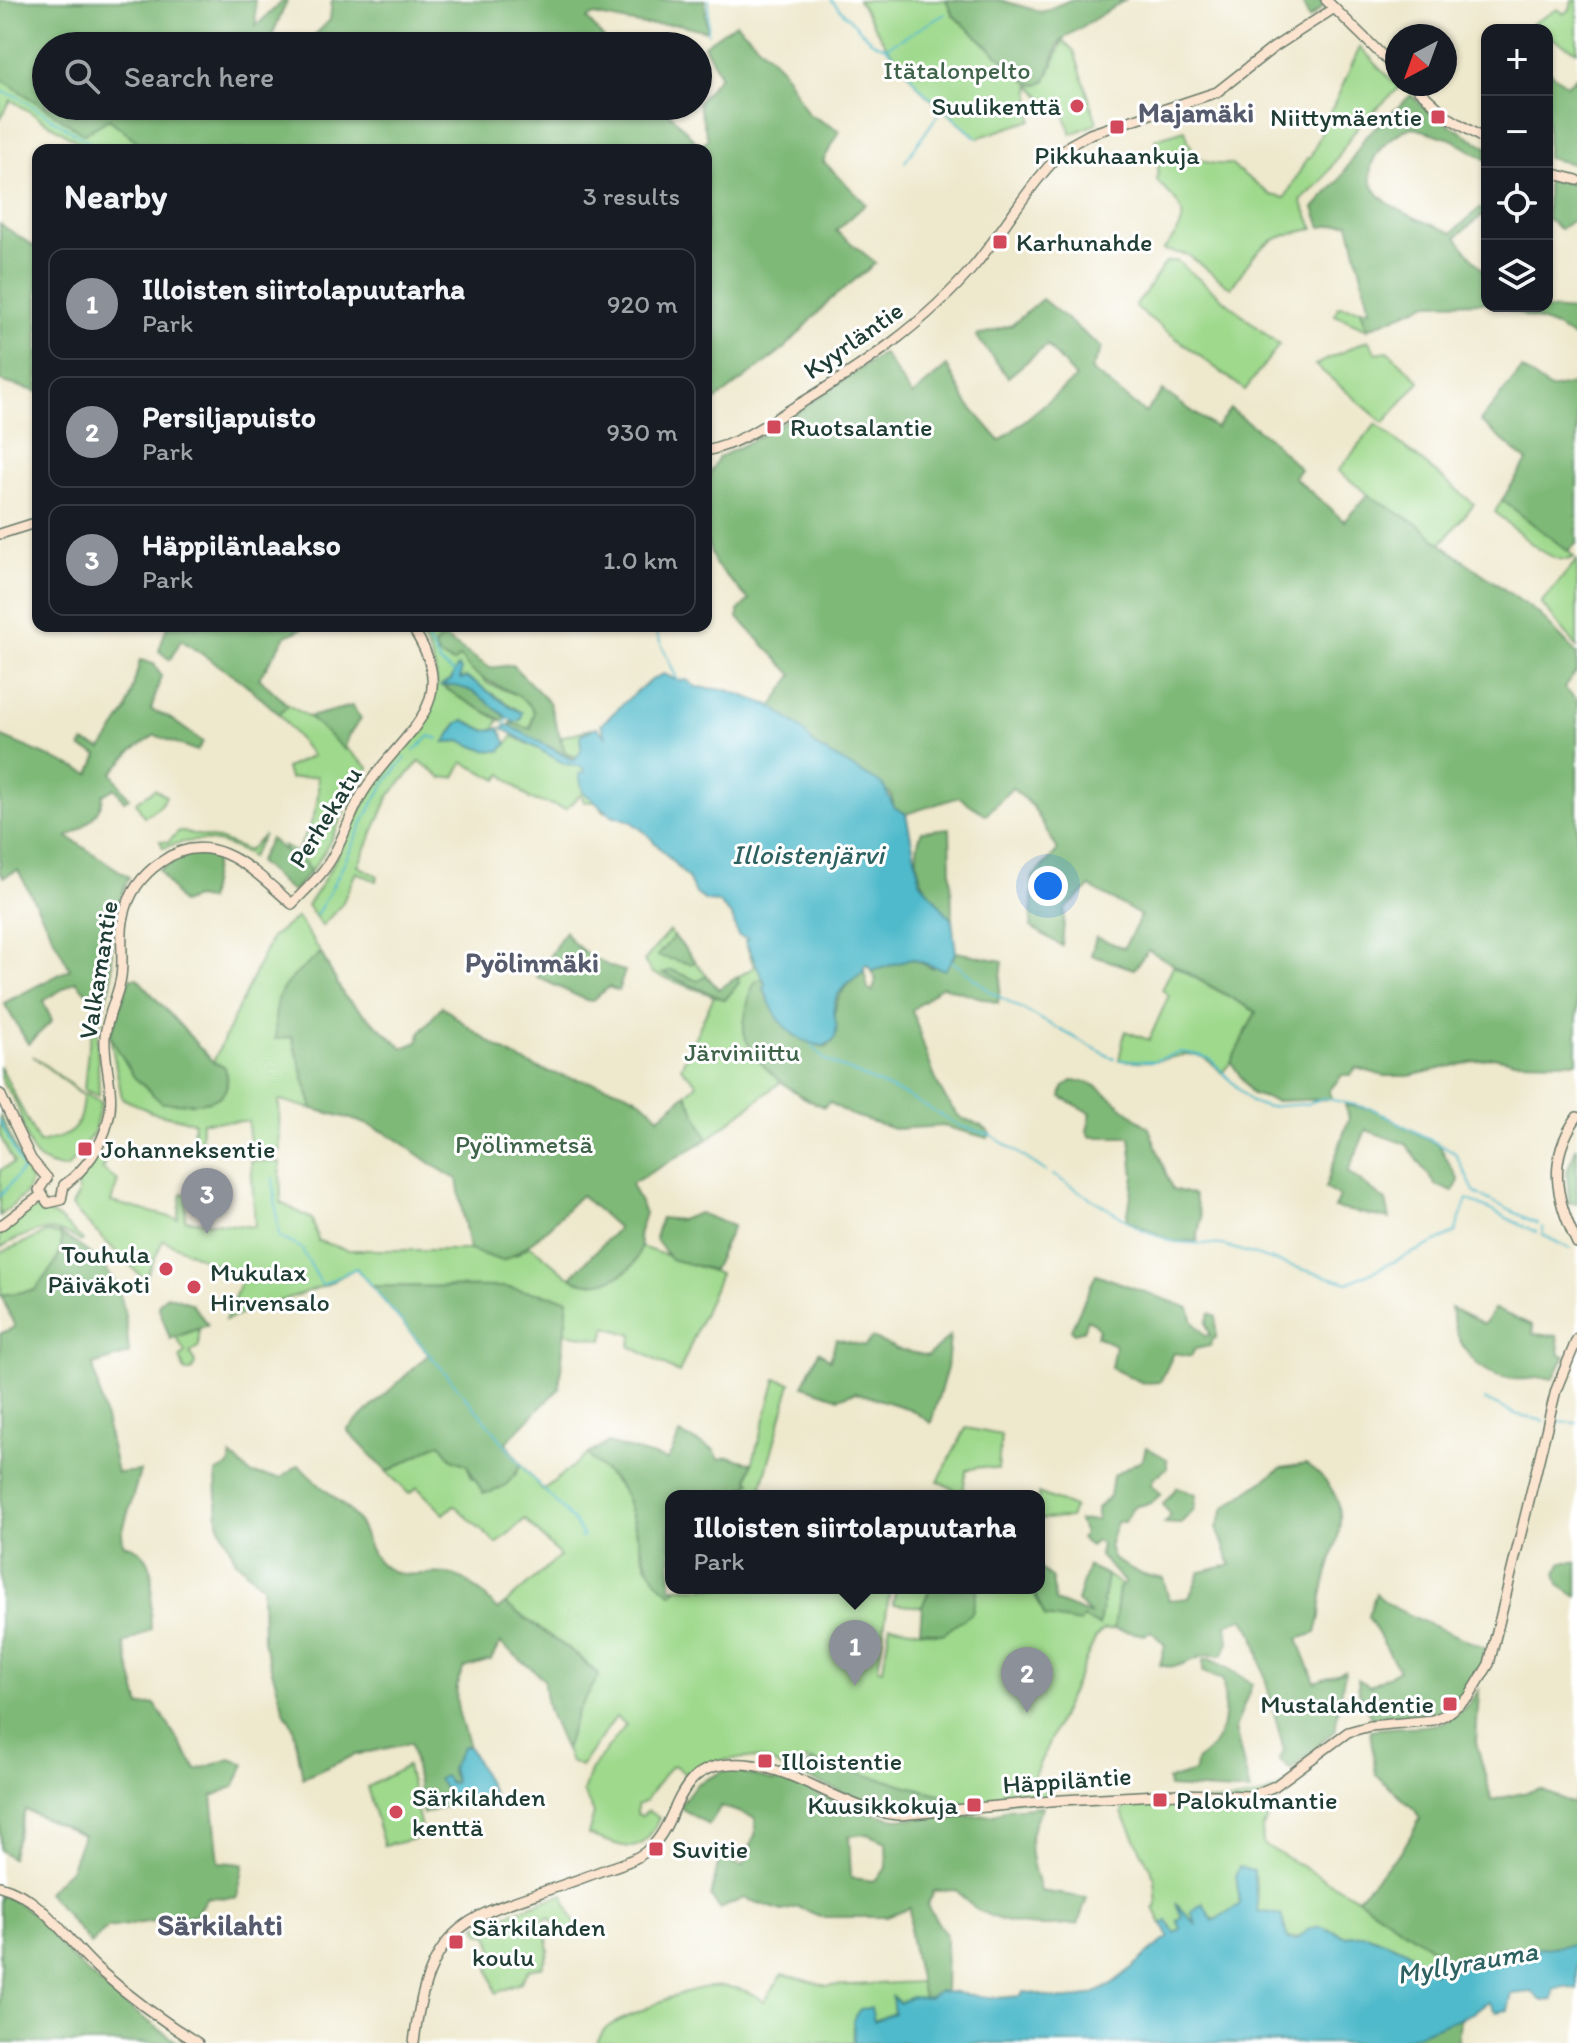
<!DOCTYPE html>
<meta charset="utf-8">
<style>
body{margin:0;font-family:Itim,sans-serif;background:#20242c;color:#f1f3f6}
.controls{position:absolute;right:24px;top:24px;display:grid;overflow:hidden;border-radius:16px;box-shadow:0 2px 6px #0004}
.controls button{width:72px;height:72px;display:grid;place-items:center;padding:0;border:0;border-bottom:2px solid #363941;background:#171b24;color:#f1f3f6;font:40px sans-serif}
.compass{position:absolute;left:1385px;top:24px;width:72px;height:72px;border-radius:50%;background:#171b24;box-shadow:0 2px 6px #0004;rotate:221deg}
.you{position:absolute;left:1048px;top:886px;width:28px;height:28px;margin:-20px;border:6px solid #fff;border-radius:50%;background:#1a73e8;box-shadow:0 0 0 12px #1a73e833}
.badge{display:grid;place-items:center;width:52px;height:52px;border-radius:50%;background:#8c9099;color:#fff;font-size:26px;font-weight:700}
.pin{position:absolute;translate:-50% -66px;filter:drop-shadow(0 2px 4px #0008)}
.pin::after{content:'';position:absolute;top:42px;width:28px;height:24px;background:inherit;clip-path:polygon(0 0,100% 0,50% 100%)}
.popup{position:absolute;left:665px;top:1490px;width:380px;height:104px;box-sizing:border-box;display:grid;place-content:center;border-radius:16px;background:#171b24;filter:drop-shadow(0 2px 6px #0005);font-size:26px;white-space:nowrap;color:#9ea1a6}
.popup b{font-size:30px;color:#f1f3f6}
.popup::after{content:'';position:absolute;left:50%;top:100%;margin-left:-16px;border:16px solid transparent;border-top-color:#171b24}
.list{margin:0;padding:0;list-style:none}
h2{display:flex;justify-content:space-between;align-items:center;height:104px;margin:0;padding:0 32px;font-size:34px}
h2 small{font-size:26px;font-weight:400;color:#9ea1a6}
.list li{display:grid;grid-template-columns:52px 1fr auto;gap:24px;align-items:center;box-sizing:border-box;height:112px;margin:0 16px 16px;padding:0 16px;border:2px solid #363941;border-radius:16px}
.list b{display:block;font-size:30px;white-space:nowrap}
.list p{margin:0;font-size:26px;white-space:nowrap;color:#9ea1a6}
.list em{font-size:26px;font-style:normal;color:#9ea1a6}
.icon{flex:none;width:44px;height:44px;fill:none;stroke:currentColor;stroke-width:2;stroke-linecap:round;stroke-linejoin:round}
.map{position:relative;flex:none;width:1577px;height:2043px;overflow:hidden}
.search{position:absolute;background:#171b24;box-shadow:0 2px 6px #0004;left:32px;top:32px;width:680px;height:88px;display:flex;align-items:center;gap:20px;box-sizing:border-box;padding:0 28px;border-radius:44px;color:#9ea1a6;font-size:30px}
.panel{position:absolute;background:#171b24;box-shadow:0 2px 6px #0004;left:32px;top:144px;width:680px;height:488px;border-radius:16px}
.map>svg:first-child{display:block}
.green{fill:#9fd98c;stroke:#5f8b60;stroke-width:2}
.forest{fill:#7fb978;stroke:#4f7b56;stroke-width:2;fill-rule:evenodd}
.water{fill:#4fbacb;stroke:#377c80;stroke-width:2}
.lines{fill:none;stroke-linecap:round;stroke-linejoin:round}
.stream{stroke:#4fbacb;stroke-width:2}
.secondary-casing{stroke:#677969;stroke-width:12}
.secondary{stroke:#fce5d0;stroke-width:9}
.poi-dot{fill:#d1495b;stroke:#fff;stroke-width:3}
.labels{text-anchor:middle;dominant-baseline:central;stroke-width:6;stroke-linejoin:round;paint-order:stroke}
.park-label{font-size:26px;fill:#3f644a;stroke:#fff}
.poi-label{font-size:26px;fill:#1f3d34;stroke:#fff;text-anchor:start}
.street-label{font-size:26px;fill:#1f3d34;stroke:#fff}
.neighbourhood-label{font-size:28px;font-weight:bold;fill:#565c6d;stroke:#fff}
.water-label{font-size:28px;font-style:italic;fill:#2d6261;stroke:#fff}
.quarter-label{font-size:30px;font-weight:bold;fill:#565c6d;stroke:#fff}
</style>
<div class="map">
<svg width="1577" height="2043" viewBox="0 0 1577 2043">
<rect width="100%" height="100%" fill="#fff"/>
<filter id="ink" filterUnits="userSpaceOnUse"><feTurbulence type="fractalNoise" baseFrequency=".0125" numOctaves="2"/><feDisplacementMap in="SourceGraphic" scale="16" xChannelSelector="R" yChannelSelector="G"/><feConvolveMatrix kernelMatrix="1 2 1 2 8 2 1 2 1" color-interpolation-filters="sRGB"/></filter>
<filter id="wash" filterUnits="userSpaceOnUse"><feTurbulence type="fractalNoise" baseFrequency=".006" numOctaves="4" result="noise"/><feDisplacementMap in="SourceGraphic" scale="32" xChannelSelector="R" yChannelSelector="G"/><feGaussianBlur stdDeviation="1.8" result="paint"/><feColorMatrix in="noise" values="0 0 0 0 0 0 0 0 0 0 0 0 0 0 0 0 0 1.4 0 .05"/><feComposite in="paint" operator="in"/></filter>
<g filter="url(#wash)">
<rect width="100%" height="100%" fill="#eee8cc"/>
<!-- green -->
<g class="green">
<path d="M858 0H946L953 15 1029 83 1038 85 1046 81 1063 40 1074 51 1097 123 1072 134 1060 105 1051 107 1030 84 1032 120 977 138 924 93 887 47Z"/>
<path d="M1572 0H1577V51L1547 36V30L1533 28V23L1558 9 1564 14 1570 10Z"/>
<path d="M1360 47 1399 88 1358 126 1322 181 1301 201 1314 229C1262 238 1260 246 1231 288L1188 255 1163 250C1193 217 1186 210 1157 181L1159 159 1155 139 1185 130C1193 158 1200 166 1230 164L1271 195 1285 198 1307 158H1310Z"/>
<path d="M0 77 84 134 109 119 148 150H91L11 100 0 119Z"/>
<path d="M1177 261 1279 345 1245 390 1135 307 1166 262Z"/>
<path d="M1338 306 1361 309 1367 329 1335 315Z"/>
<path d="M1368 340 1376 353 1388 351 1420 381 1384 423 1315 365Z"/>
<path d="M1376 424 1474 504 1441 544 1419 525 1382 505 1338 471Z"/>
<path d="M1502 500 1568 551 1574 557C1555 572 1511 525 1495 512Z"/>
<path d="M1577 560V647L1541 603Z"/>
<path d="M414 626H433L443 637 434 646 459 656 488 684 523 697 534 711 530 730 511 723 521 712 466 677 460 679 458 667 450 682 441 686 499 720 495 728 487 731 464 720 456 725 445 742 461 741 484 750 501 751 513 736 554 757 565 752 560 737 597 727 608 810 605 812 595 802H584L581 794 566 809 530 799 502 774 498 780 463 762 455 777 441 778 420 761 389 796 358 866 378 876 376 881 356 872 342 904 322 926 307 905C333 871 346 833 368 797 405 737 471 703 414 626Z"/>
<path d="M288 705 309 717 369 768C344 801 336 841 310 872L299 858 286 853 283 846 296 853C310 828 322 805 317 776L289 779 286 768 312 756 279 714Z"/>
<path d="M155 789 166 796 161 805 144 817 136 802Z"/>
<path d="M179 831 221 840 248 851 264 835 251 857C221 838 195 836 163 848L160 841 168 842Z"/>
<path d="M297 917 321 953 312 961 275 1039 292 1037 313 1109 279 1100 280 1152 250 1150 248 1121 202 1122 201 1150 193 1149 194 1122 151 1112 122 1098 110 1036 130 978H137L213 1062 271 938Z"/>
<path d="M669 931 718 989 754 967 745 941 864 971 843 988 834 1040 708 1139 686 1094 697 1084 681 1067 714 996 652 973 644 961Z"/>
<path d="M1173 966 1256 1012 1231 1062 1222 1073C1193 1042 1186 1058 1152 1061 1141 1062 1130 1060 1119 1060L1125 1031 1149 1040 1169 995 1162 990Z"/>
<path d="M106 998 97 1035 99 1096 84 1090C87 1057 88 1026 106 998Z"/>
<path d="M33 1056 83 1094 101 1102 94 1132 67 1168C21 1166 29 1129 14 1099 7 1087 0 1084 0 1066L39 1143C73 1135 80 1132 83 1096Z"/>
<path d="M0 1115 31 1182 24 1195 0 1216V1170L14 1163 0 1136Z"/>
<path d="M95 1157 105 1162 102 1169 118 1181 111 1202 178 1219 182 1193 188 1194 185 1220 255 1227 251 1161 280 1162 281 1203 312 1219 318 1241 348 1250H469L487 1254 516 1255 530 1246C562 1265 571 1295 612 1277 629 1269 634 1264 641 1247L720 1274 679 1373 630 1346 633 1335 606 1327 603 1340 565 1333 568 1299 504 1287 371 1286 356 1268 326 1285 225 1320 243 1277 163 1240 145 1280 81 1217 72 1206 78 1195 77 1182Z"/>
<path d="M34 1206 57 1217 83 1240 81 1242C54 1221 26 1232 0 1248V1231Z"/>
<path d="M46 1233 60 1234C67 1256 47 1273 35 1290L1 1295 0 1253Z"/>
<path d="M199 1329V1346L190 1353 195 1363 192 1371H185L180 1358 185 1352 176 1337Z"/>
<path d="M776 1379 791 1383 762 1486 754 1496H735L751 1482 748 1479Z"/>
<path d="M966 1428 1001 1435 998 1469 981 1467 966 1470 963 1494 938 1481Z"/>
<path d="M440 1443 452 1459 467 1465 472 1478 515 1476 521 1464 543 1490 588 1454 625 1493 646 1565 671 1594 677 1588H890L878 1668 883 1669 890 1625 937 1634 972 1613 977 1588H1032L1045 1617 1083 1618 1099 1625 1107 1575 1124 1587 1119 1589 1114 1629 1102 1630 1095 1639 1033 1778 1051 1797 945 1810 947 1796 807 1760 788 1770C780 1768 772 1762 766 1760 744 1755 706 1759 689 1777L674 1765 670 1767 645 1801 637 1805V1814L642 1816 648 1811 659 1818C640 1862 625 1845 588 1835L594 1813 583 1792 590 1771 626 1725 616 1717 581 1766 570 1761 565 1750 576 1712 599 1675 579 1656 505 1604 560 1556 525 1519 497 1544 454 1505 444 1514 417 1487 409 1494 387 1472Z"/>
<path d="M1038 1493 1074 1507 1070 1518 1039 1519Z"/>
<path d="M896 1588H930L922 1607 893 1604Z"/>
<path d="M407 1766 423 1837 384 1846 367 1787Z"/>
<path d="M1289 1782 1262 1828 1263 1844 1357 1898 1457 1965 1456 1970 1441 1967 1434 1974 1406 1950 1366 1934 1344 1936 1334 1931 1309 1929 1303 1937 1288 1938 1281 1915 1258 1911 1255 1877 1236 1875 1241 1904 1215 1920 1199 1905 1197 1926 1177 1904 1182 1917 1181 1929 1175 1933 1167 1921 1162 1924 1154 1908 1157 1906 1155 1878 1122 1813 1126 1803C1183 1795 1239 1815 1289 1782Z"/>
<path d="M563 1894 576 1927 560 1936 551 1917 544 1920 549 1951 542 1967 528 1970 520 1983 496 1993 489 1969 496 1957 488 1934H481L476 1926Z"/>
<path d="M783 1974 827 1986 921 1982 923 1998 900 2003 893 1997 894 2013 873 2021 859 2014 853 2020 854 2043H597C603 2024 618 2022 634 2014 674 1995 722 1970 764 2001Z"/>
</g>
<!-- forest -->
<g class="forest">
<path d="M0 0H255L256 26 284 0 287 1 270 40 304 46 330 20 332 0H705L707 31 677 24 644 25 594 15 587 19 610 46H46V106H663L700 146 708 139 698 103 720 75 704 45 736 23 781 67 808 114 840 131 823 161 866 204 836 231 876 263 830 300 785 348 706 407V150H148L109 119 84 134 3 80 0 77Z"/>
<path d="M946 0H1000L1042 12 1070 0H1125L1064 38 1058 45 1046 81 1038 85 1029 83 953 15Z"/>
<path d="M1301 0H1320L1323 7 1309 19Z"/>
<path d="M1547 69 1567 85 1577 76V165L1547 158Z"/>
<path d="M1411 95 1434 116 1487 147V160L1451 139 1412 127C1379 139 1351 176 1388 203 1406 216 1432 224 1452 233L1480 208 1485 213 1456 237 1487 276V302L1428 303 1367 329 1361 309H1370L1349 223 1321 227 1314 208 1339 181 1365 137Z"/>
<path d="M1547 179 1577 185V217L1560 229 1547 219Z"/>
<path d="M0 224 38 249V392L0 381Z"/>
<path d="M1042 299 1102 348 1091 370 1145 413 1163 391 1216 428 1230 409 1269 438 1300 469 1294 477 1344 521 1368 495 1419 525 1441 544 1540 615 1577 654V671L1564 688 1577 700V1062L1513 1061 1492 1057 1409 1076H1385L1356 1068 1350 1075H1342L1329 1091 1331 1099 1275 1101 1252 1094 1231 1062 1256 1012 1148 950 1134 969 1091 955 1096 937 1124 948 1141 916 1090 887 1065 909 1062 946 1031 927 1033 877 1058 850 1033 807 1012 788 986 815 959 797 906 814 894 807 891 794 817 747 799 727 772 706 793 675 738 618V611L749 600 715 564 706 538V481L718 458 770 431 883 353 912 396 947 366 967 403 1000 441 1076 378 1047 345 1008 377 976 336 1012 325Z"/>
<path d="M1499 306 1575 311 1577 340 1556 327Z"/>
<path d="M1522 369 1550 389 1577 383V543L1568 551 1502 500 1527 461 1480 421Z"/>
<path d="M167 626H301V629L286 636 259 678 288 705 279 714 242 681 181 640 170 660 159 651Z"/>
<path d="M443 637 490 668 512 665 549 702 565 752 577 757 576 760 510 727 511 723 531 729 534 711C515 684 478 687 460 657L453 663 439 656 434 646Z"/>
<path d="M140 660 154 664 161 676 151 710 168 717 203 742 197 751 155 735 132 751 112 773 129 798 124 801 115 788 103 795C102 814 83 828 68 837L129 877C121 895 115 913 112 932 108 956 121 988 98 1006L76 981 43 1001 52 1021 28 1044 4 1003 70 969 18 870 3 877 0 872V736L90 774 98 755 81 748 84 742 102 749 127 710Z"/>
<path d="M456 683 488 700 506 717 503 721 458 697 444 686Z"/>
<path d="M352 706 361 719 348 736 345 750 309 717Z"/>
<path d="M950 828 952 920C926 896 907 866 922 831Z"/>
<path d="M270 839 292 857 305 862 310 872 292 892 258 862Z"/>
<path d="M190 853 216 856 208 900 194 898 181 903 159 870Z"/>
<path d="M565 931C573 949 606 967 625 971L618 991 609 987 592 1001 586 1000 537 977Z"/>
<path d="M674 936 695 961 691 964 657 956Z"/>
<path d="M956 952 1003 961 998 1003 942 986 912 1010C924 1043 933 1089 958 1115 966 1123 982 1122 990 1133L988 1138 943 1126 894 1129 849 1114 829 1102 824 1107C797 1097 758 1068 746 1039 741 1029 746 1013 748 1002 750 994 751 986 757 980L762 979 766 985 764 989C775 1021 795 1037 826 1048L834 1040C834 1003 834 994 864 971L868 989 873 991 876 980 871 971 912 959 932 968 952 961Z"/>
<path d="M321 953 344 996 403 1048 418 1042 420 1033 442 1006C473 1031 504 1055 541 1069 583 1086 628 1079 659 1117L686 1094 708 1139 631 1184 645 1213 638 1235 641 1247C639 1252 637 1261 633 1265 620 1281 587 1289 571 1277L618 1228 581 1195C555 1219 535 1246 502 1261L469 1250 457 1179C432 1167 415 1150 392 1136 368 1122 340 1116 313 1109L292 1037 276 1039C271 988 285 984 321 953Z"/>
<path d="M671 970 698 981 707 976 718 989 738 977 739 983 725 1000 663 973Z"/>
<path d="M130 978H137L213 1062 224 1066C240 1109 192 1103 162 1103L134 1077 110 1036Z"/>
<path d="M1072 1081 1088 1082 1099 1088 1149 1128 1172 1189 1194 1195 1201 1218 1197 1241 1174 1242 1127 1220 1134 1176 1130 1137H1091L1087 1131 1091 1113 1061 1097 1063 1088Z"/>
<path d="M1345 1105 1373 1109 1439 1145 1459 1181 1453 1192 1436 1185 1406 1144 1366 1130 1348 1172 1386 1201 1390 1219 1334 1208 1339 1197 1325 1188 1349 1118Z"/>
<path d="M1577 1146V1203H1569L1567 1171Z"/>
<path d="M699 1213 733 1226 713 1270 670 1259 655 1238 661 1218 680 1220Z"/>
<path d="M60 1234C119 1268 124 1289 129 1354L93 1365 117 1473 140 1471 122 1533 123 1544C166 1552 147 1597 151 1629L124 1644 140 1706 155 1704 197 1770 230 1759 245 1764 234 1787 212 1796 219 1862 244 1864 237 1898 207 1897 195 1915 107 1928 91 1944 47 1892 71 1868 83 1835 25 1810 11 1858 0 1850V1334L15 1327 1 1295 35 1290C47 1273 67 1256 60 1234Z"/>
<path d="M1096 1274 1189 1308 1193 1322 1206 1336 1210 1335 1206 1323 1210 1313 1216 1316V1338L1212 1339 1210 1346 1195 1349 1191 1356 1174 1353 1160 1382 1143 1383 1111 1368 1115 1345 1096 1336 1099 1329 1095 1323 1087 1319 1083 1331 1074 1333 1071 1329Z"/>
<path d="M371 1286 504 1287 568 1299 559 1389 506 1442 521 1464C513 1481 502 1492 483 1493L467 1465 452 1459 440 1443 387 1472 347 1430 429 1354Z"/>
<path d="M167 1295 191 1303 208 1325 170 1339 158 1305Z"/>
<path d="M1451 1308 1484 1324 1494 1309 1532 1325 1533 1334 1557 1336 1560 1355 1565 1356 1553 1379C1540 1375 1528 1381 1514 1379 1474 1375 1456 1344 1451 1308Z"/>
<path d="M950 1336 947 1368 931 1423 910 1409 855 1392 839 1398 803 1386 819 1351 830 1360 836 1339 865 1346 872 1338 897 1349 928 1356Z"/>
<path d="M680 1434 714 1450 719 1459 729 1457 752 1463 748 1479 751 1482 735 1496H671V1588H677L672 1594C635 1570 642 1524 622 1490 614 1475 597 1469 588 1454L608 1443 668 1460Z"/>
<path d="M1146 1447 1167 1459V1468L1153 1479 1151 1485 1161 1494 1151 1503 1133 1507 1125 1522H1117L1109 1546 1114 1560 1143 1575 1163 1578 1169 1600 1189 1598 1200 1572 1231 1565 1217 1528 1224 1508 1281 1468 1306 1464C1373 1511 1321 1553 1320 1617L1316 1633 1298 1639 1315 1682 1345 1671 1335 1730 1291 1770 1279 1760 1284 1751 1254 1635 1243 1618 1227 1624 1229 1643 1222 1656C1217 1656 1213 1654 1209 1655 1192 1657 1180 1671 1160 1665L1165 1645 1151 1631 1145 1635 1114 1629 1119 1588 1125 1583 1099 1555 1101 1544 1096 1541 1090 1546 1081 1539 1084 1534 1079 1521 1097 1520V1508L1110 1496 1113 1476 1143 1459Z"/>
<path d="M231 1456 251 1474 281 1478 299 1465C315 1485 338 1497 354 1516 368 1533 366 1555 386 1568 406 1580 426 1571 447 1574 467 1576 485 1595 497 1610L505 1604 579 1657 599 1676 577 1712 565 1750C554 1725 544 1706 544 1679L500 1643 491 1660 464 1668C448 1694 461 1720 469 1747L463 1746 451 1772 455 1782 441 1783 454 1803 423 1814 411 1743 355 1755 303 1778 293 1726 285 1713 263 1641 262 1586 236 1561 218 1522 216 1473 230 1465Z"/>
<path d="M1177 1487 1196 1495 1194 1509 1180 1524 1164 1523 1170 1515 1163 1504Z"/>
<path d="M1562 1562H1577V1597L1559 1585 1556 1573Z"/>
<path d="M1088 1566 1107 1575 1099 1626 1083 1618 1080 1623 1045 1617 1032 1588H1039V1568L1052 1578 1055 1601 1091 1615 1077 1601Z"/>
<path d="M930 1588H977L972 1613 943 1634 920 1630 922 1607Z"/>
<path d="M1376 1593C1390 1613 1464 1636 1489 1651 1484 1677 1457 1704 1432 1714 1416 1721 1393 1719 1376 1720L1371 1718 1359 1692 1358 1679 1370 1686 1399 1670 1368 1616Z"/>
<path d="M1208 1659C1214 1660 1248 1679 1252 1684L1235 1729 1250 1792 1169 1787 1168 1780 1195 1772 1196 1761C1228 1741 1226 1713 1223 1680L1203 1672V1661Z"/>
<path d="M1479 1690 1476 1742 1492 1800 1540 1789 1573 1804 1577 1794V1944L1520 1951 1481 1965H1457L1357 1898 1403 1849 1420 1819 1415 1810 1376 1775 1370 1730C1421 1722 1447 1738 1479 1690Z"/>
<path d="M813 1761 947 1796 945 1810C886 1812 849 1796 795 1773Z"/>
<path d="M728 1769 775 1782 780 1779 862 1811 896 1819 994 1815 1007 1809 1043 1806C1023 1840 1030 1855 1040 1891L1087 1898 1078 1924C1037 1929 983 1927 957 1890L934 1891 927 1906 946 1935 945 1994 923 1998 910 1935V1908L887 1917H822L798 1907 782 1911 744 1898 720 1909 711 1897 719 1859 743 1866 755 1835V1818L721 1806 709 1825 679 1807 696 1784ZM867 1834 886 1842 887 1868 874 1881 851 1878 849 1836Z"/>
<path d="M0 1895C34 1905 50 1937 73 1959 105 1991 142 2018 179 2043H0Z"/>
<path d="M1460 2017 1458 2043H1394Z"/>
</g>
<!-- water -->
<g class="water">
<path d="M457 667 461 669 460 679 467 678C483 685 509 710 522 712L521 720 514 722C487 705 476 683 440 686L451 680Z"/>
<path d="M664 674 678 681 687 680 696 687 727 690 772 706 799 727 817 747 883 785 894 807 906 814 920 881 952 920 956 952 945 970 912 959 871 971 868 965 863 967 864 971C853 980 835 990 834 1007 833 1021 840 1023 834 1040L824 1046C790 1042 774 1018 764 988L766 985 745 941 748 939 738 936 732 916 718 902 706 901 695 893 688 878 646 833 630 821 612 815 583 792 579 774 585 772 582 767 565 764 502 728 509 725 574 761 581 751V734L597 727 607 738 601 724C623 706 639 684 664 674Z"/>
<path d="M464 720 486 731 499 728 507 744 501 751 484 750 461 741 445 742 458 723Z"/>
<path d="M463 1746 469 1747 495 1797 487 1805 480 1801 454 1803 438 1779 444 1776 450 1784 455 1782 451 1768Z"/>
<path d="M1239 1867 1253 1871 1258 1911 1281 1915 1288 1939 1296 1940 1309 1929 1320 1926 1344 1936 1366 1934 1406 1950 1434 1973 1437 1963 1455 1970 1457 1965H1481L1520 1951 1577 1944V1990L1564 1987 1554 1990 1553 2000 1542 2001 1532 1992 1512 1994 1508 2010 1496 2012 1488 2002 1475 2012 1394 2043H854L853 2020 860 2009 871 2008 874 2021 894 2013 892 1997 899 2003 911 1997 928 1998 939 1991 997 1998 1021 1996 1023 1992C1036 1992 1047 1998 1059 1999 1108 2003 1134 1961 1169 1937L1162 1924 1167 1921 1175 1933 1181 1929 1177 1920 1182 1917 1176 1903 1197 1926 1191 1912 1203 1903 1213 1921 1240 1904 1236 1875Z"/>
</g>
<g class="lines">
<!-- stream -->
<g class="stream">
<path d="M831 0 872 42 886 47 924 92 977 138"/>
<path d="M708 33 709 0"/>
<path d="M887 47 945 14"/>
<path d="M0 91 17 96 101 150"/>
<path d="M905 162 941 110"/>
<path d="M653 626 678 681"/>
<path d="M421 627 440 663 454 673"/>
<path d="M505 724 508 718"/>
<path d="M414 751 430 736 438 739"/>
<path d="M316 915C350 864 363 802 406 758"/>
<path d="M952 961 991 992 1114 1059"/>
<path d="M812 1045 825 1060 907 1096 960 1126 991 1135 1047 1172"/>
<path d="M1119 1060 1154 1061 1181 1052 1199 1055 1210 1059 1251 1102 1266 1107 1306 1104 1324 1098 1373 1109 1455 1153 1475 1193 1538 1224"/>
<path d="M0 1121 23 1169 0 1196"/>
<path d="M1053 1175 1141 1229 1174 1242 1222 1245 1348 1283 1455 1233 1467 1199 1536 1232"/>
<path d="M273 1178 279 1237 301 1248 322 1285 356 1268C412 1334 469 1399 523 1467 542 1491 567 1509 583 1536L580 1538"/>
<path d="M1542 1227 1543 1235 1570 1249"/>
<path d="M1485 1400 1518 1415 1544 1421"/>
<path d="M1550 1422 1577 1423"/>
</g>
</g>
</g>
<g filter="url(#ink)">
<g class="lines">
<!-- secondary casing -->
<g class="secondary-casing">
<g id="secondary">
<path d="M1326 0 1397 70"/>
<path d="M1412 84 1448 117 1487 141"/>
<path d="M1547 172 1577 180"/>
<path d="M706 451C742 443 767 423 798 405 863 366 926 323 975 265 1006 227 1034 176 1070 145L1090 134 1217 92 1273 48 1333 9"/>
<path d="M0 534 38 522"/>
<path d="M0 1094 31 1159 47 1178"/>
<path d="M1577 1117C1547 1159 1555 1198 1577 1243"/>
<path d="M47 1178 39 1190 48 1203 61 1200 64 1185"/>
<path d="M64 1185C85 1170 102 1146 108 1121 116 1092 103 1064 105 1036 107 1015 118 997 121 977 124 956 119 936 124 916 129 893 142 875 161 862 212 825 254 871 292 904 307 888 325 873 335 852 345 834 351 814 361 796 397 733 468 708 411 626"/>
<path d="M0 1226 40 1196"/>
<path d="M0 1886C44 1898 66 1940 98 1969 130 1997 162 2021 198 2043"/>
<path d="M414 2043C430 1905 482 1917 593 1874 610 1867 629 1864 644 1853 682 1826 670 1766 732 1764 791 1761 841 1811 899 1815L1062 1800 1178 1794 1251 1796 1275 1786 1348 1732 1370 1726 1433 1720 1445 1715 1469 1697 1489 1664 1556 1390 1577 1339"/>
</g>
</g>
<!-- secondary -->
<use href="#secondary" class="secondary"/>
</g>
</g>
<!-- markers -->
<g class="poi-dot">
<circle cx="1077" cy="106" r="8"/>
<rect x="1430" y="109" width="16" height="16" rx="4"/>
<rect x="1109" y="119" width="16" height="16" rx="4"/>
<rect x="992" y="234" width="16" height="16" rx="4"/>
<rect x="766" y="419" width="16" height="16" rx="4"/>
<rect x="77" y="1141" width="16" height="16" rx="4"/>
<circle cx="166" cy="1269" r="8"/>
<circle cx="194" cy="1287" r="8"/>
<rect x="1442" y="1696" width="16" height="16" rx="4"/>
<rect x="757" y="1753" width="16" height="16" rx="4"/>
<rect x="1152" y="1792" width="16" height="16" rx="4"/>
<rect x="966" y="1797" width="16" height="16" rx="4"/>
<circle cx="396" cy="1812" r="8"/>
<rect x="648" y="1841" width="16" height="16" rx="4"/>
<rect x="448" y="1934" width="16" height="16" rx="4"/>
</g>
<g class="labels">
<!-- park labels -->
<g class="park-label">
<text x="957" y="70">Itätalonpelto</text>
<text x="742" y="1052">Järviniittu</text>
<text x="524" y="1144">Pyölinmetsä</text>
</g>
<!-- poi labels -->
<g class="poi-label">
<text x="1061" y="106" text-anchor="end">Suulikenttä</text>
<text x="1422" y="117" text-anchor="end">Niittymäentie</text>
<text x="1117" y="155" text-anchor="middle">Pikkuhaankuja</text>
<text x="1016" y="242">Karhunahde</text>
<text x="790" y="427">Ruotsalantie</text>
<text x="101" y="1149">Johanneksentie</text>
<text x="150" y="1254" text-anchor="end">Touhula<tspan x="150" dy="30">Päiväkoti</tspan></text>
<text x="210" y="1272">Mukulax<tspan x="210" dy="30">Hirvensalo</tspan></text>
<text x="1434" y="1704" text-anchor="end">Mustalahdentie</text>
<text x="781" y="1761">Illoistentie</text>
<text x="412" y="1797">Särkilahden<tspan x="412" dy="30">kenttä</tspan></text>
<text x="1176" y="1800">Palokulmantie</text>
<text x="958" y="1805" text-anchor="end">Kuusikkokuja</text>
<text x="672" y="1849">Suvitie</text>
<text x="472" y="1927">Särkilahden<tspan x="472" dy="30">koulu</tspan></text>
</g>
<!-- street labels -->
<g class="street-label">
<text transform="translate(853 340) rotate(-35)">Kyyrläntie</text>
<text transform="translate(325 817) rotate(-58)">Perhekatu</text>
<text transform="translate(98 970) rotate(-81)">Valkamantie</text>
<text transform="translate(1067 1780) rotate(-4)">Häppiläntie</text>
</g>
<!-- neighbourhood labels -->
<g class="neighbourhood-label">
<text x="1196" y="112">Majamäki</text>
<text x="532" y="962">Pyölinmäki</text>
</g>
<!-- water labels -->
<g class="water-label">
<text x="808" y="854">Illoistenjärvi</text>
<text transform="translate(1467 1962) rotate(-10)">Myllyrauma</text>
</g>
<!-- quarter labels -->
<g class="quarter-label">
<text x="220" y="1924">Särkilahti</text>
</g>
</g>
</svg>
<div class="controls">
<button>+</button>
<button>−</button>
<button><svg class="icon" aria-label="locate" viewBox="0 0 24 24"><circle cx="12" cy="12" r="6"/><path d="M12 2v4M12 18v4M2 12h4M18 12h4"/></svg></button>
<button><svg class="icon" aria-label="layers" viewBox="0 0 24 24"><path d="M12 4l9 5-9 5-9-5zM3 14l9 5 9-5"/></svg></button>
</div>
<svg class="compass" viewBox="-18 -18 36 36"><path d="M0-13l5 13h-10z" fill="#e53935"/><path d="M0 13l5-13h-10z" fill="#9ea1a6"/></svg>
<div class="you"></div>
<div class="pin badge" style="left:855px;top:1686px">1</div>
<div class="popup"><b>Illoisten siirtolapuutarha</b>Park</div>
<div class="pin badge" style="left:1027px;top:1713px">2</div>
<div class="pin badge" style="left:207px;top:1234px">3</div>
<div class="search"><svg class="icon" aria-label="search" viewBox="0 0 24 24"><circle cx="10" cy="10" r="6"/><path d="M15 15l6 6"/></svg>Search here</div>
<section class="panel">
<h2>Nearby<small>3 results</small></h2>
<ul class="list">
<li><span class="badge">1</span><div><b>Illoisten siirtolapuutarha</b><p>Park</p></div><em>920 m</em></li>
<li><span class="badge">2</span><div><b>Persiljapuisto</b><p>Park</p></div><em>930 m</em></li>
<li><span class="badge">3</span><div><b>Häppilänlaakso</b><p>Park</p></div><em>1.0 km</em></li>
</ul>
</section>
</div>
